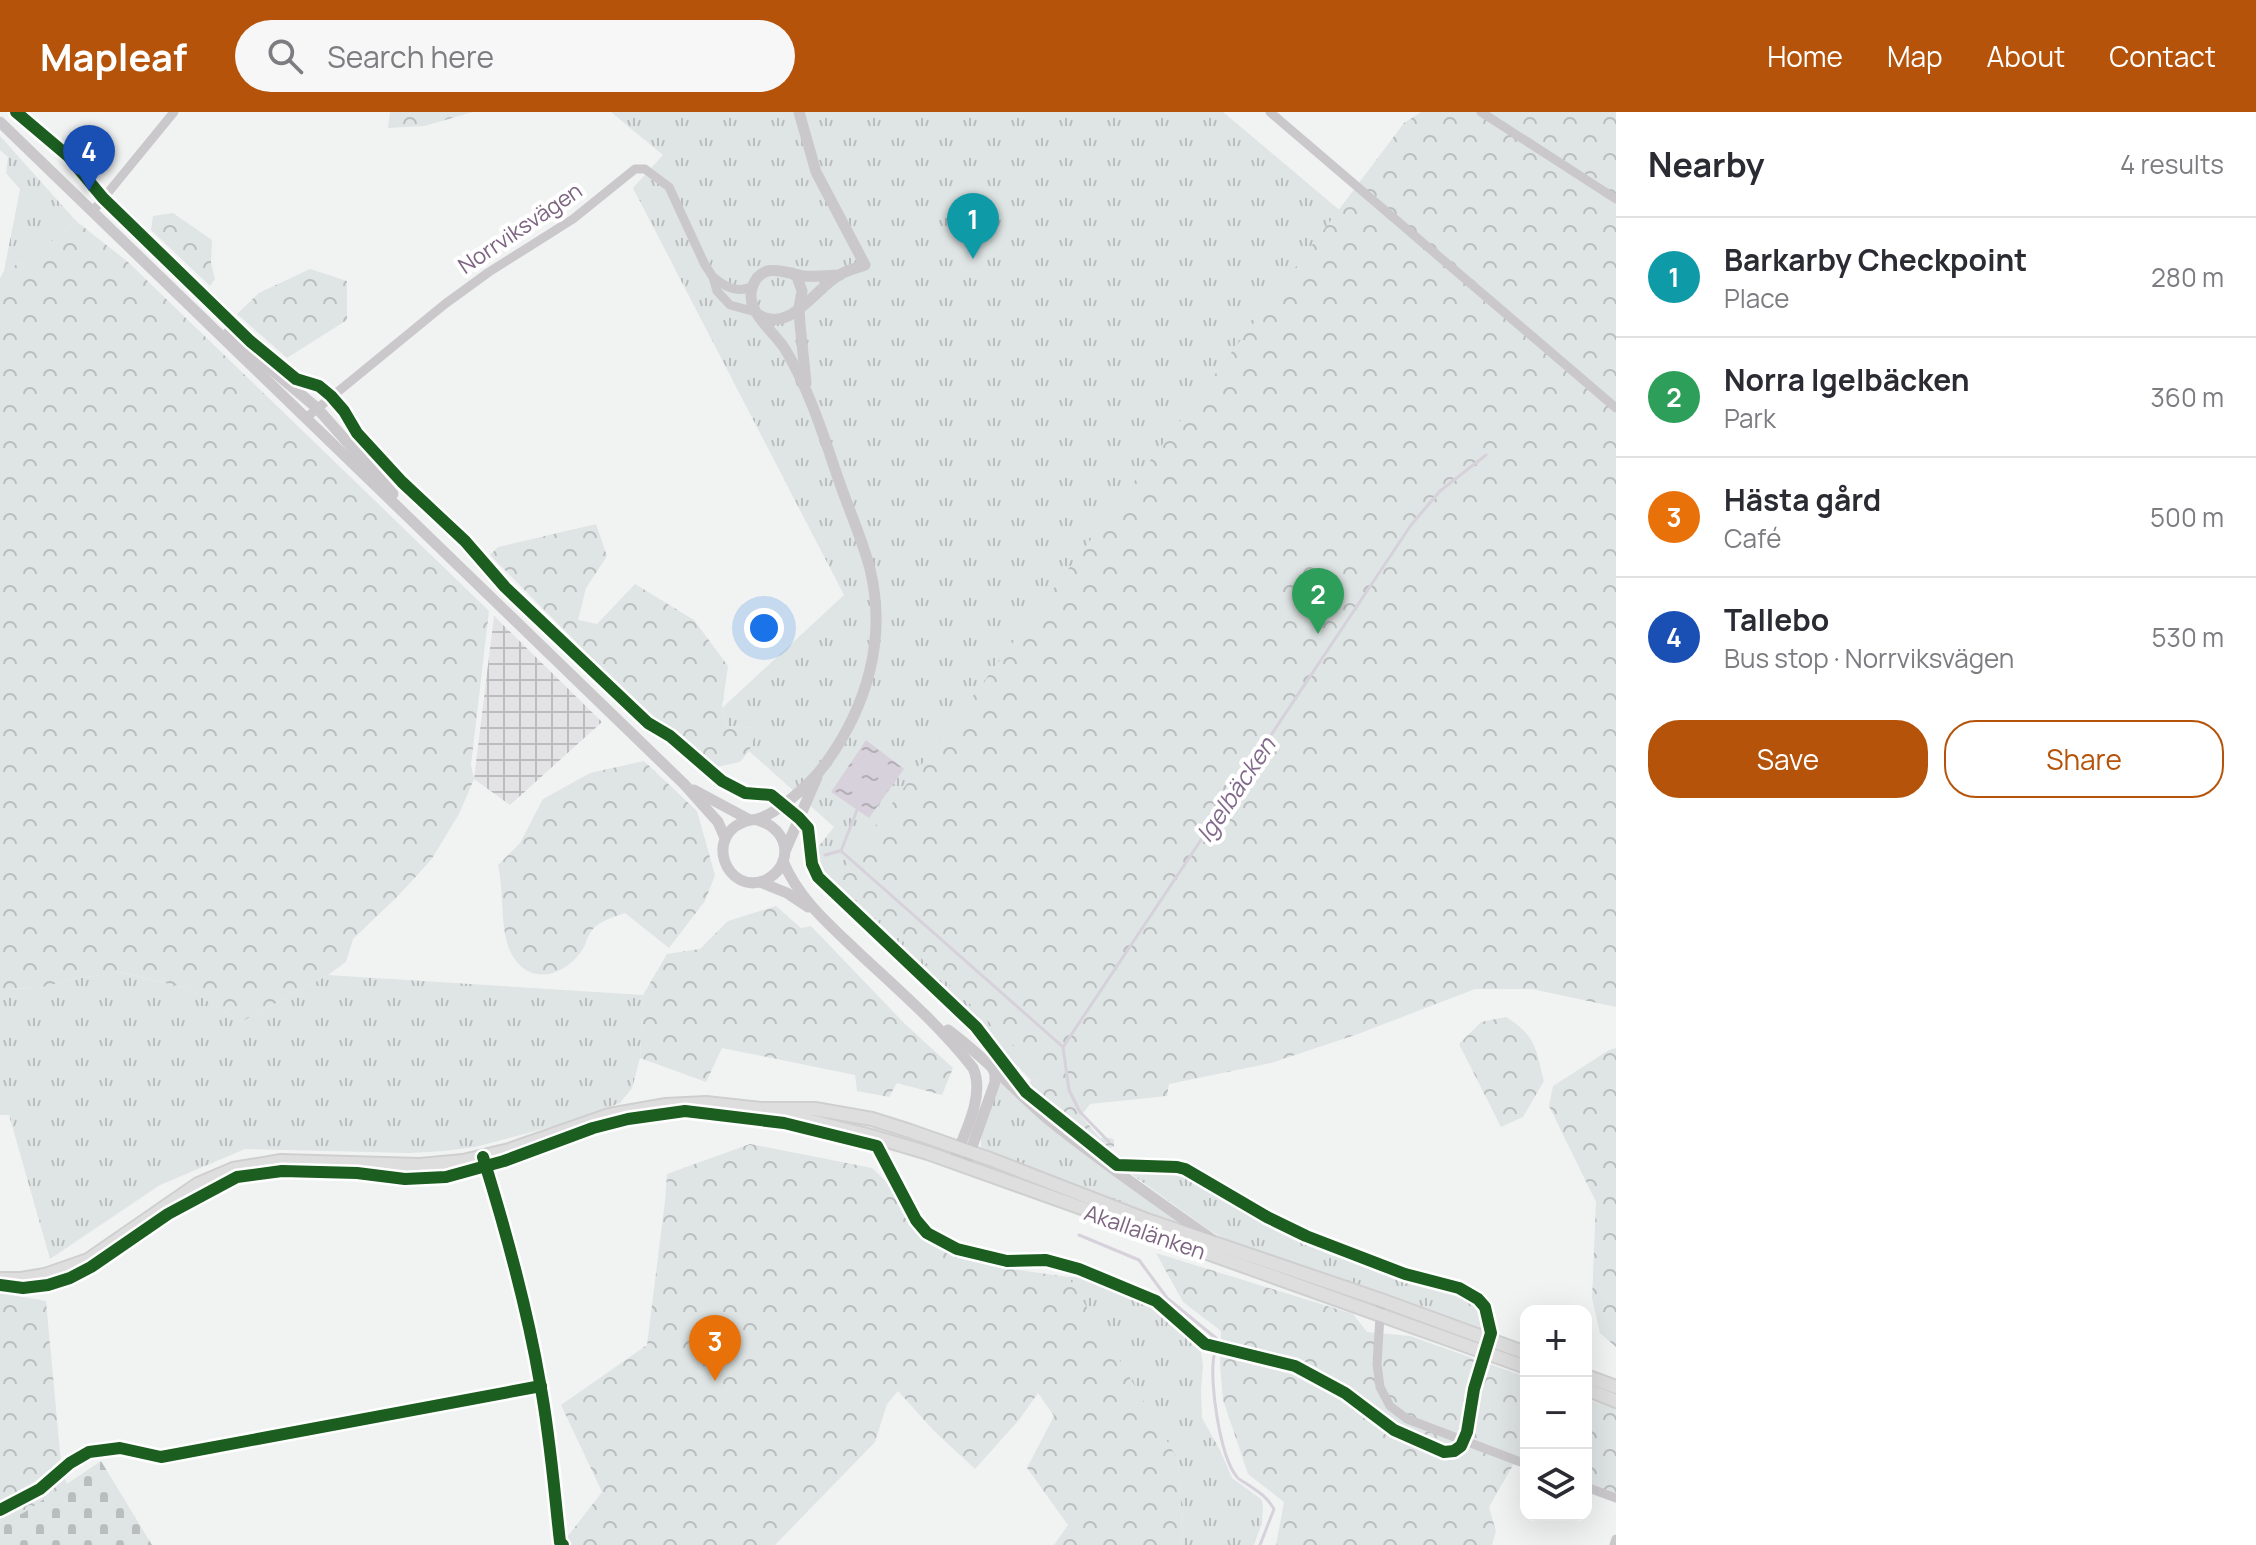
<!DOCTYPE html>
<meta charset="utf-8">
<style>
body{margin:0;font-family:Manrope,sans-serif;background:#f7f7f7;color:#2b2b33}
.controls{position:absolute;right:24px;bottom:24px;display:grid;overflow:hidden;border-radius:16px;box-shadow:0 8px 32px #0002}
.controls button{width:72px;height:72px;display:grid;place-items:center;padding:0;border:0;border-bottom:2px solid #e1e1e2;background:#fff;color:#2b2b33;font:40px sans-serif}
.you{position:absolute;left:764px;top:516px;width:28px;height:28px;margin:-20px;border:6px solid #fff;border-radius:50%;background:#1a73e8;box-shadow:0 0 0 12px #1a73e833}
.badge{display:grid;place-items:center;width:52px;height:52px;border-radius:50%;background:#b45309;color:#fff;font-size:26px;font-weight:700}
.pin{position:absolute;translate:-50% -66px;filter:drop-shadow(0 2px 4px #0008)}
.pin::after{content:'';position:absolute;top:42px;width:28px;height:24px;background:inherit;clip-path:polygon(0 0,100% 0,50% 100%)}
.list{margin:0;padding:0;list-style:none}
h2{display:flex;justify-content:space-between;align-items:center;height:104px;margin:0;padding:0 32px;font-size:34px}
h2 small{font-size:26px;font-weight:400;color:#7c7c81}
.list li{display:grid;grid-template-columns:52px 1fr auto;gap:24px;align-items:center;box-sizing:border-box;height:120px;padding:0 32px;border-top:2px solid #e1e1e2}
.list b{display:block;font-size:30px;white-space:nowrap}
.list p{margin:0;font-size:26px;white-space:nowrap;color:#7c7c81}
.list em{font-size:26px;font-style:normal;color:#7c7c81}
.actions{display:flex;gap:16px;padding:24px 32px}
.actions a{flex:1;padding:18px 0;border:2px solid #b45309;border-radius:32px;text-align:center;font-size:28px;color:#b45309}
.actions .main{background:#b45309;color:#fff}
.icon{flex:none;width:44px;height:44px;fill:none;stroke:currentColor;stroke-width:2;stroke-linecap:round;stroke-linejoin:round}
.map{position:relative;flex:none;width:1616px;height:1433px;overflow:hidden}
header{display:flex;align-items:center;gap:48px;box-sizing:border-box;height:112px;padding:0 40px;background:#b45309;color:#fff}
header strong{font-size:38px}
nav{display:flex;gap:44px;margin-inline-start:auto;font-size:28px}
.search{width:560px;height:72px;background:#f7f7f7;display:flex;align-items:center;gap:20px;box-sizing:border-box;padding:0 28px;border-radius:44px;color:#7c7c81;font-size:30px}
main{display:flex}
aside{flex:1;background:#fff}
.map>svg:first-child{display:block}
.industrial{fill:url(#industrial-grid)}
.grass{fill:url(#grass-tufts)}
.forest{fill:url(#forest-crowns)}
.cemetery{fill:url(#cemetery-stones)}
.water{fill:url(#water-ripples)}
.lines{fill:none;stroke-linecap:round;stroke-linejoin:round}
.stream{stroke:#d6d1da;stroke-width:3}
.secondary-casing{stroke:#d0cfd0;stroke-width:16}
.minor{stroke:#cac8cb;stroke-width:9}
.tertiary{stroke:#cac8cb;stroke-width:11}
.secondary{stroke:#dededf;stroke-width:12}
.cycleway-casing{stroke:#fff;stroke-width:17}
.cycleway{stroke:#1b5e20;stroke-width:12}
.labels{text-anchor:middle;dominant-baseline:central;stroke-width:8;stroke-linejoin:round;paint-order:stroke}
.street-label{font-size:22px;fill:#7d6481;stroke:#fff}
.water-label{font-size:24px;font-style:italic;fill:#82698c;stroke:#fff}
</style>
<header>
<strong>Mapleaf</strong>
<div class="search"><svg class="icon" aria-label="search" viewBox="0 0 24 24"><circle cx="10" cy="10" r="6"/><path d="M15 15l6 6"/></svg>Search here</div>
<nav><a>Home</a><a>Map</a><a>About</a><a>Contact</a></nav>
</header>
<main>
<div class="map">
<svg width="1616" height="1433" viewBox="0 0 1616 1433">
<defs>
<pattern id="industrial-grid" width="8" height="8" patternUnits="userSpaceOnUse" patternTransform="scale(2)"><rect width="8" height="8" fill="#e3e3e5"/><path d="M0 4h8M4 0v8" fill="none" stroke="#bdbcbf"/></pattern>
<pattern id="grass-tufts" width="24" height="20" patternUnits="userSpaceOnUse" patternTransform="scale(2)"><rect width="24" height="20" fill="#dfe5e4"/><path d="M3 7l-1-3M5 7V3M7 7l1-3M15 17l-1-3M17 17v-4M19 17l1-3" fill="none" stroke="#babdbe"/></pattern>
<pattern id="forest-crowns" width="20" height="18" patternUnits="userSpaceOnUse" patternTransform="scale(2)"><rect width="20" height="18" fill="#dfe5e4"/><path d="M2 6a3 3 0 1 1 6 0M12 15a3 3 0 1 1 6 0" fill="none" stroke="#babdbe"/></pattern>
<pattern id="cemetery-stones" width="16" height="16" patternUnits="userSpaceOnUse" patternTransform="scale(2)"><rect width="16" height="16" fill="#dfe5e4"/><path d="M2 7V4a2 2 0 0 1 4 0v3zM10 15v-3a2 2 0 0 1 4 0v3z" fill="#babdbe"/></pattern>
<pattern id="water-ripples" width="26" height="14" patternUnits="userSpaceOnUse" patternTransform="scale(2)"><rect width="26" height="14" fill="#d6d1da"/><path d="M2 4q2-2 4 0t4 0M15 11q2-2 4 0t4 0" fill="none" stroke="#b3adb6"/></pattern>
</defs>
<rect width="100%" height="100%" fill="#f1f3f2"/>
<!-- industrial -->
<path class="industrial" d="M494 504 602 610 510 693 474 667Z"/>
<!-- grass -->
<g class="grass">
<path d="M611 0H1223L1616 331 1477 867 1054 949 1040 966 1031 968 810 745 834 715 749 639 757 616 728 614 722 596 844 483 633 76 663 43Z"/>
<path d="M0 24 76 109 35 143 4 159 20 77 6 61 8 45 0 38Z"/>
<path d="M120 860 189 877 241 910 328 863 643 883 640 946 632 976 620 991 566 1011 475 1035 445 1039 410 1041 245 1037 160 1073 50 1147 9 1003H0V877L39 876 74 867Z"/>
<path d="M1000 971 1187 1115 1186 1118 981 1035V1023Z"/>
<path d="M1123 1056 1164 1058 1195 1067 1279 1115 1408 1168 1465 1183 1481 1196 1486 1213 1485 1221 1232 1131 1209 1118Z"/>
<path d="M1095 1163 1152 1192 1200 1234 1203 1253 1201 1278 1202 1306 1220 1338 1232 1366 1261 1387 1263 1393 1262 1411 1254 1433H1183L1178 1348 1068 1165Z"/>
</g>
<!-- forest -->
<g class="forest">
<path d="M390 0H473L424 14 388 16Z"/>
<path d="M1421 0H1616V895L1532 877H1475L1358 922 1271 951 1169 972 1167 984 1090 992 1081 1004 1100 1026H1111L1114 1028V1034L1109 1037H1101L1052 1001 1041 989 1043 984 1039 980 1035 982 1027 977 1031 968 1040 966 1043 961 836 766 1404 11Z"/>
<path d="M173 101 212 128 211 151 215 167 210 174 151 118 153 104Z"/>
<path d="M76 109 128 150 489 499 471 653 474 667 459 702 431 748 398 784 353 827 346 850 328 863 241 910 189 877 121 860 74 867 39 876 0 877V166L4 159 35 143Z"/>
<path d="M310 157 347 169V208L287 246 237 202 259 181Z"/>
<path d="M596 412 607 444 586 476 578 508 597 512 635 472 694 508 728 554 722 596 728 614 758 616 749 639 740 650 716 655 633 588 490 443 498 435Z"/>
<path d="M644 649 697 699 715 763 705 789 669 836 625 801C614 805 601 808 592 818 587 824 586 834 581 840 558 870 522 872 508 834 500 809 504 779 498 753L520 731 543 687 590 661Z"/>
<path d="M776 794 801 816 811 814 906 913 953 956 942 983 897 971 889 985 857 979 855 963 722 936 706 970 640 946 643 883 667 842 700 837 728 809Z"/>
<path d="M1506 905C1537 925 1535 935 1544 969L1523 1005 1501 1015 1459 932 1481 910Z"/>
<path d="M1616 936V1235L1600 1221 1592 1186 1596 1090 1549 994 1553 974 1609 938Z"/>
<path d="M750 1032 872 1056 957 1137 998 1155 1068 1165 1119 1247 1178 1348 1183 1433H1054L1068 1413 1027 1356 1054 1304 1038 1281 1019 1308 975 1357 934 1319 898 1279 887 1292 875 1330 775 1433H561L602 1380 561 1293 647 1233 665 1089 667 1062Z"/>
<path d="M1156 1141 1353 1202 1367 1220 1410 1224 1526 1265V1349L1517 1346 1489 1395 1496 1419 1492 1433H1276L1284 1390 1248 1362 1223 1288 1220 1252 1221 1219 1183 1190Z"/>
<path d="M0 1181 46 1189 61 1351 67 1373 0 1433Z"/>
<path d="M1586 1287 1616 1297V1382L1586 1371Z"/>
</g>
<!-- cemetery -->
<path class="cemetery" d="M101 1349 152 1433H0V1412L25 1400Z"/>
<!-- water -->
<path class="water" d="M866 628 904 657 869 706 831 680Z"/>
<g class="lines">
<!-- stream -->
<g class="stream">
<path d="M857 698 841 739 1063 935"/>
<path d="M825 743 840 739"/>
<path d="M1109 1030 1080 1000 1069 978 1063 935 1411 413 1440 379 1486 343"/>
<path d="M1079 1123 1139 1148 1167 1186 1217 1227"/>
<path d="M1214 1244C1209 1269 1220 1345 1237 1365 1237 1366 1247 1372 1247 1372 1259 1380 1267 1385 1274 1397L1260 1433"/>
</g>
<!-- secondary casing -->
<g class="secondary-casing">
<g id="secondary">
<path d="M783 1002 871 1024 928 1041 1526 1255"/>
<path d="M0 1167H21L45 1163 88 1148 198 1072 233 1057 281 1049 420 1053 463 1049 509 1038 609 1003 666 993 706 991 761 997H815L872 1007 910 1019 990 1047 1147 1108 1381 1188 1526 1241"/>
<path d="M1586 1264 1616 1275"/>
<path d="M1586 1277 1616 1289"/>
</g>
</g>
<!-- minor -->
<g class="minor">
<path d="M1270 0 1616 296"/>
<path d="M1481 0 1616 87"/>
<path d="M93 99 174 0"/>
<path d="M713 165C725 175 738 182 753 174"/>
<path d="M307 305 445 192 489 160 573 107 635 57H645L669 75 705 153 713 165 717 179 730 193 756 200"/>
<path d="M1381 1188 1377 1252 1380 1275 1390 1294 1407 1307 1526 1352"/>
<path d="M1586 1375 1616 1386"/>
<path d="M1614 1433 1616 1427"/>
</g>
<!-- tertiary -->
<g class="tertiary">
<path d="M0 10C229 230 455 452 684 672L718 710 725 726"/>
<path d="M792 161 797 165 802 179 799 196 800 212 806 271"/>
<path d="M759 203C790 222 815 176 841 162 848 158 857 156 865 153L816 60 799 0"/>
<path d="M228 221 317 296 393 382"/>
<path d="M694 678 750 708C773 708 813 669 826 651 867 594 887 527 870 457 862 426 848 396 838 366 823 322 809 277 785 237 774 219 745 200 752 176 761 148 785 161 804 164 815 165 828 163 840 163"/>
<path d="M750 708C701 720 726 785 766 768 773 764 780 758 783 750 790 729 776 713 757 708"/>
<path d="M786 737 817 665"/>
<path d="M783 749C799 788 831 814 861 843 900 879 940 914 973 956 986 984 963 1024 953 1051"/>
<path d="M760 770 787 781 808 795"/>
<path d="M948 918C985 945 1015 979 1049 1008 1102 1051 1158 1089 1213 1128"/>
<path d="M967 1049 995 970V962L992 955"/>
</g>
<!-- secondary -->
<use href="#secondary" class="secondary"/>
<!-- cycleway casing -->
<g class="cycleway-casing">
<g id="cycleway">
<path d="M483 1045C506 1119 527 1195 540 1271 550 1323 554 1377 560 1430L563 1433"/>
<path d="M0 1173 23 1176 48 1173 70 1166 91 1155 168 1102 237 1065 282 1059 357 1061 405 1067 446 1065 504 1049 593 1016 628 1007 685 999 784 1011 877 1034 916 1108 927 1121 957 1137 1007 1149 1046 1148 1079 1157 1156 1189 1205 1232 1295 1254 1345 1281 1394 1318 1444 1340 1454 1339 1461 1334 1467 1320 1474 1277 1491 1221 1485 1195 1478 1187 1459 1176 1405 1162 1306 1124 1267 1105 1185 1057 1177 1055 1117 1053 1026 980 976 915 818 765 812 752 808 716 799 706 771 683 745 681 722 669 670 624 648 611 505 475 465 429 402 370 357 321 344 299 331 284 319 274 296 267 250 229 103 86 68 44 16 0"/>
<path d="M0 1398 40 1377 70 1351 89 1340 120 1336 161 1345 541 1274"/>
</g>
</g>
<!-- cycleway -->
<use href="#cycleway" class="cycleway"/>
</g>
<g class="labels">
<!-- street labels -->
<g class="street-label">
<text transform="translate(520 116) rotate(-34)">Norrviksvägen</text>
<text transform="translate(1145 1120) rotate(19)">Akallalänken</text>
</g>
<!-- water labels -->
<g class="water-label">
<text transform="translate(1235 677) rotate(-56)">Igelbäcken</text>
</g>
</g>
</svg>
<div class="controls">
<button>+</button>
<button>−</button>
<button><svg class="icon" aria-label="layers" viewBox="0 0 24 24"><path d="M12 4l9 5-9 5-9-5zM3 14l9 5 9-5"/></svg></button>
</div>
<div class="you"></div>
<div class="pin badge" style="left:973px;top:147px;background:#0f9aa8">1</div>
<div class="pin badge" style="left:1318px;top:522px;background:#2e9e5b">2</div>
<div class="pin badge" style="left:715px;top:1269px;background:#e8710a">3</div>
<div class="pin badge" style="left:89px;top:79px;background:#1a4fb4">4</div>
</div>
<aside>
<h2>Nearby<small>4 results</small></h2>
<ul class="list">
<li><span class="badge" style="background:#0f9aa8">1</span><div><b>Barkarby Checkpoint</b><p>Place</p></div><em>280 m</em></li>
<li><span class="badge" style="background:#2e9e5b">2</span><div><b>Norra Igelbäcken</b><p>Park</p></div><em>360 m</em></li>
<li><span class="badge" style="background:#e8710a">3</span><div><b>Hästa gård</b><p>Café</p></div><em>500 m</em></li>
<li><span class="badge" style="background:#1a4fb4">4</span><div><b>Tallebo</b><p>Bus stop · Norrviksvägen</p></div><em>530 m</em></li>
</ul>
<div class="actions"><a class="main">Save</a><a>Share</a></div>
</aside>
</main>
